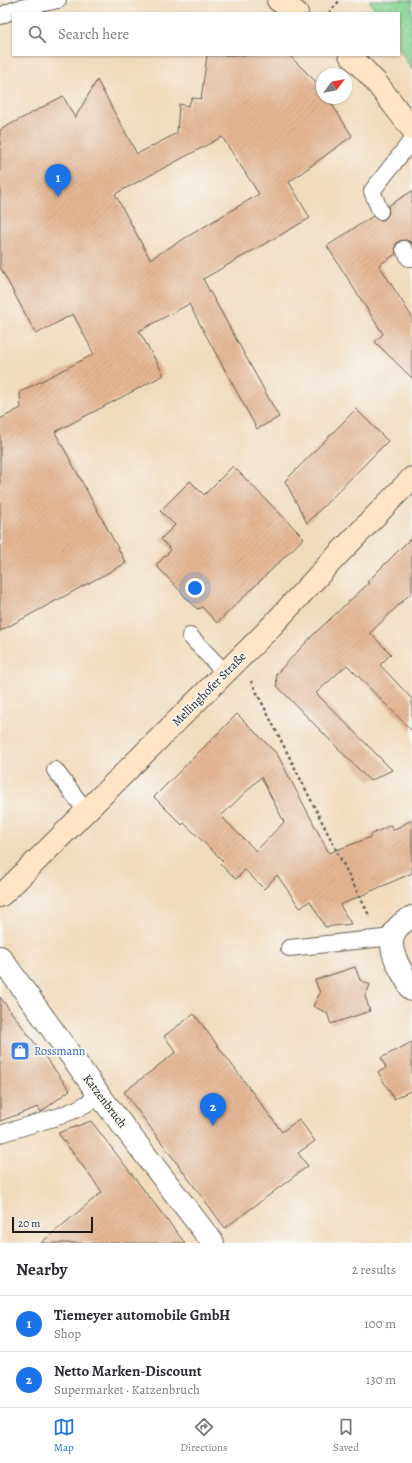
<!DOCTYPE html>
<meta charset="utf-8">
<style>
body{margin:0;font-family:Alegreya,serif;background:#f7f7f7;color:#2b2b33}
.compass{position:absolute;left:316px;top:68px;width:36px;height:36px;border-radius:50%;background:#fff;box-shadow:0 1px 3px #0004;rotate:58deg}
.scale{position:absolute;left:12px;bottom:10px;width:81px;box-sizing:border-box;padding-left:4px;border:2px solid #1c1c1c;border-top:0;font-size:11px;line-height:14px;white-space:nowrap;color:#1c1c1c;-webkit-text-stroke:3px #f6f6f2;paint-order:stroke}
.you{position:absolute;left:195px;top:588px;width:14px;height:14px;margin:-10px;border:3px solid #fff;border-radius:50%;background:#1a73e8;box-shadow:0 0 0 6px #1a73e833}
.badge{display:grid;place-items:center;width:26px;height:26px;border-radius:50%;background:#1a73e8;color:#fff;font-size:13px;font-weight:700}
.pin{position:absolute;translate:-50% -33px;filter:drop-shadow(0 1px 2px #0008)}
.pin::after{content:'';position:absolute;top:21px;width:14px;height:12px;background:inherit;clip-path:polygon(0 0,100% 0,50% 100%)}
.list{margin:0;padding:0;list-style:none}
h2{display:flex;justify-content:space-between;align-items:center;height:52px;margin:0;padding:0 16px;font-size:17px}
h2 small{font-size:13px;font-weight:400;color:#7c7c81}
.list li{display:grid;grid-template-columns:26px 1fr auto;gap:12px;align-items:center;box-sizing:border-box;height:56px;padding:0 16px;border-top:1px solid #e1e1e2}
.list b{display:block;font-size:15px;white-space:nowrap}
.list p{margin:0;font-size:13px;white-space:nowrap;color:#7c7c81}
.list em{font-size:13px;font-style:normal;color:#7c7c81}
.icon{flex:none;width:22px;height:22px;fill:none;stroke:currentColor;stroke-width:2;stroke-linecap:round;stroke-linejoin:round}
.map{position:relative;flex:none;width:412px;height:1243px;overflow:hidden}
.search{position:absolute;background:#fff;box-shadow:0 1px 3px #0004;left:12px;right:12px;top:12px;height:44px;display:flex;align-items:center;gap:10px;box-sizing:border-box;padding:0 14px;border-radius:0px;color:#7c7c81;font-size:15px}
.sheet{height:164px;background:#fff}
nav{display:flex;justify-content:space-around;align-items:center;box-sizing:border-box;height:56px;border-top:1px solid #e1e1e2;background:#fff;font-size:11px;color:#7c7c81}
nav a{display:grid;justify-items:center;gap:2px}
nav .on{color:#1a73e8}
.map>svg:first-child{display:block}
.grass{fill:url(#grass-dots);stroke:#527958}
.building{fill:url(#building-hatch);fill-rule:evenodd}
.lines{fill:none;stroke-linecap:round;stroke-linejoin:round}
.lane-casing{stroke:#675f54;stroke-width:18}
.street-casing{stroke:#675f54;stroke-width:24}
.secondary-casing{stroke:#675f54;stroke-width:24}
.path{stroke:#675f54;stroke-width:2.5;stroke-dasharray:3 3;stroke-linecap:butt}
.lane{stroke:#fff;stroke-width:16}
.street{stroke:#fff;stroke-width:22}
.secondary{stroke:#ffe4c6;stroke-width:22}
.labels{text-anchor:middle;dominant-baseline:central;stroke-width:3.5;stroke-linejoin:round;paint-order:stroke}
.street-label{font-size:12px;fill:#1c1c1c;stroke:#f6f6f2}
.shop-label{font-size:12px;fill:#366cbe;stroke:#f6f6f2;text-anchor:start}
</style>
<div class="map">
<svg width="412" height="1243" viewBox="0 0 412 1243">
<defs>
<pattern id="grass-dots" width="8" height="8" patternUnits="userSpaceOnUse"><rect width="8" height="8" fill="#89d694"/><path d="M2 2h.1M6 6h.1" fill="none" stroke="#76b77f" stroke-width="1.8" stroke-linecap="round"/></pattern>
<pattern id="building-hatch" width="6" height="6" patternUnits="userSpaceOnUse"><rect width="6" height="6" fill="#e5b693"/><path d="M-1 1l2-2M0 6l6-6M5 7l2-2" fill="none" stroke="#c49c7e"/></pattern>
</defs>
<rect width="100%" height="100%" fill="#f6f6f2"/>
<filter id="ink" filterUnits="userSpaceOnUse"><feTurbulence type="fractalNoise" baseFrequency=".025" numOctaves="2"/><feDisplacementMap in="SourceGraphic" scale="8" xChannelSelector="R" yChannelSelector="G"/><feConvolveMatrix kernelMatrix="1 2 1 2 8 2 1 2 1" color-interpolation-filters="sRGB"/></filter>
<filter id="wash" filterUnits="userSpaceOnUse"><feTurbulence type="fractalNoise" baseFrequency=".012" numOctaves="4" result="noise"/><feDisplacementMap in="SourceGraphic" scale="16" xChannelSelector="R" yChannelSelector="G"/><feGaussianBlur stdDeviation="0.9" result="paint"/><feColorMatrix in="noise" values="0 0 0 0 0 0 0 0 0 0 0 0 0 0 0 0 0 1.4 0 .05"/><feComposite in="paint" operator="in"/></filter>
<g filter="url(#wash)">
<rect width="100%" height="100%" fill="#f1dbbb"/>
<!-- grass -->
<path class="grass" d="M369 0H412V70L399 48V13H377Z"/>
<g id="blocks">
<!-- building -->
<g class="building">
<path d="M207 55H289L319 85 322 89V98H328L352 136 289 182 310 218 203 279 279 417 257 429 189 304 139 331 164 375 55 432 126 563 0 631V419L21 408 20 392 94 354 73 314 36 334 0 267V130L63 96 75 118 97 80 137 154 177 133 179 104 188 106 192 98 201 99ZM222 137 259 194 150 259 115 194Z"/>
<path d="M412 191V244L409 241 405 240 399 241 396 244 395 248 396 254 379 265 412 317V378L375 342 383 334 327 246 373 216 378 220H384L387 217 389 213 388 206Z"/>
<path d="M356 409 388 441 307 523 285 481Z"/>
<path d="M233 466 304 538 217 623 202 607 199 609 198 608 197 609 156 565 171 550 161 539 175 525 160 511 190 481 204 495Z"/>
<path d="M412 537V592L370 633 391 654 380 665 412 699V731L347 665 316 693 392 770 370 781 277 686 276 674 316 632 369 583 367 582Z"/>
<path d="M237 714 277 754 329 853 371 837 370 835 391 825 393 830 412 820V873L340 905 351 924 325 927 310 901 300 908 277 875 264 889 245 870 236 879 220 864 223 861 184 823 182 825 154 797ZM261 777 284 822 256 851 221 816Z"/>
<path d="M355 967 360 980 370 985 365 996 370 1011 331 1024 327 1013 313 1006 320 993 315 980Z"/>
<path d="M0 997 70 1090 41 1112 38 1107 0 1121Z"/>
<path d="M194 1014 282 1132 299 1119 315 1141 298 1153 308 1166 225 1228 124 1092 176 1052 164 1036Z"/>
<path d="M412 1042V1090L394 1099 378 1072 386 1068 381 1058Z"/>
<path d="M91 1121 147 1194 185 1243H41L102 1192 58 1133Z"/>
</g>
</g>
</g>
<g filter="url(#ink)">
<use href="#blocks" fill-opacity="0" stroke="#675f54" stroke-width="1"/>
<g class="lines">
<!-- lane casing -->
<g class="lane-casing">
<g id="lane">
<path d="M0 16 16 9 58 0"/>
<path d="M380 211 372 191 412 140"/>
<path d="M404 249 409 258H412"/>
<path d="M190 636 225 673"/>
<path d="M55 770 86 811"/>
<path d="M289 948 393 937"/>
<path d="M0 1134 60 1116 77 1109 100 1096"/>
</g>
</g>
<!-- street casing -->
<g class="street-casing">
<g id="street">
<path d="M412 917C375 936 398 964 412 990"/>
<path d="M0 957 100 1096 213 1243"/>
</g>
</g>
<!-- secondary casing -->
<g class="secondary-casing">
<g id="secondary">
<path d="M278 0 297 13"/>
<path d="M350 55 375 81 412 129"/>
<path d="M0 896 10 887 267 631 330 563 412 478"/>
</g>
</g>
<!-- path -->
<g class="path">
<path d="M329 13 340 0"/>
<path d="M251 681 370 917"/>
</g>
<!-- lane -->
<use href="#lane" class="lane"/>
<!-- street -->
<use href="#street" class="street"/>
<!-- secondary -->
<use href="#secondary" class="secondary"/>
</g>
</g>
<!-- icons -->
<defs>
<g id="shop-square" transform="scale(1)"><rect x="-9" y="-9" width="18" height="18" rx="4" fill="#3f7fe0" stroke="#f6f6f2"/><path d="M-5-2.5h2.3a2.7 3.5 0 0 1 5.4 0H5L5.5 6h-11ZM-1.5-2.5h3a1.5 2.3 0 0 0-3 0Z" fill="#fff"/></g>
</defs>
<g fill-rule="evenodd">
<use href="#shop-square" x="20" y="1051"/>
</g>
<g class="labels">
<!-- street labels -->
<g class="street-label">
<text transform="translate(209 689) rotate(-45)">Mellinghofer Straße</text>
<text transform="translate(105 1101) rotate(53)">Katzenbruch</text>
</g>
<!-- shop labels -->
<g class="shop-label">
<text x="34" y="1051">Rossmann</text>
</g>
</g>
</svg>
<svg class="compass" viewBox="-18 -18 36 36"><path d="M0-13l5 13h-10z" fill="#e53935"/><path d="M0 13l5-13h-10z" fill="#7c7c81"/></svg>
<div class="scale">20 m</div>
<div class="you"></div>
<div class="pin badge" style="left:58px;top:197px">1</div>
<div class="pin badge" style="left:213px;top:1126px">2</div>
<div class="search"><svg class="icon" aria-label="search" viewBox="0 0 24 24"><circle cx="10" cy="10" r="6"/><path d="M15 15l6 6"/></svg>Search here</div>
</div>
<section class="sheet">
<h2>Nearby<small>2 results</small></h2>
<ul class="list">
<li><span class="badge">1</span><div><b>Tiemeyer automobile GmbH</b><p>Shop</p></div><em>100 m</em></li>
<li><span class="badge">2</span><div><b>Netto Marken-Discount</b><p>Supermarket · Katzenbruch</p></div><em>130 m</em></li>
</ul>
</section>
<nav>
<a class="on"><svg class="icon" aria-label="map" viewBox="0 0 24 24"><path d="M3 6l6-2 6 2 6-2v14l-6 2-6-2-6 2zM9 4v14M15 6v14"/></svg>Map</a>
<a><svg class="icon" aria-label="directions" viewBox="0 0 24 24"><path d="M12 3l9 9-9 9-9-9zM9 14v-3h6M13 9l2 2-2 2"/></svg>Directions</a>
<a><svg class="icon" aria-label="saved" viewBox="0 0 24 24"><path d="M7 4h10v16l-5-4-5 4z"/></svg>Saved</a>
</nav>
